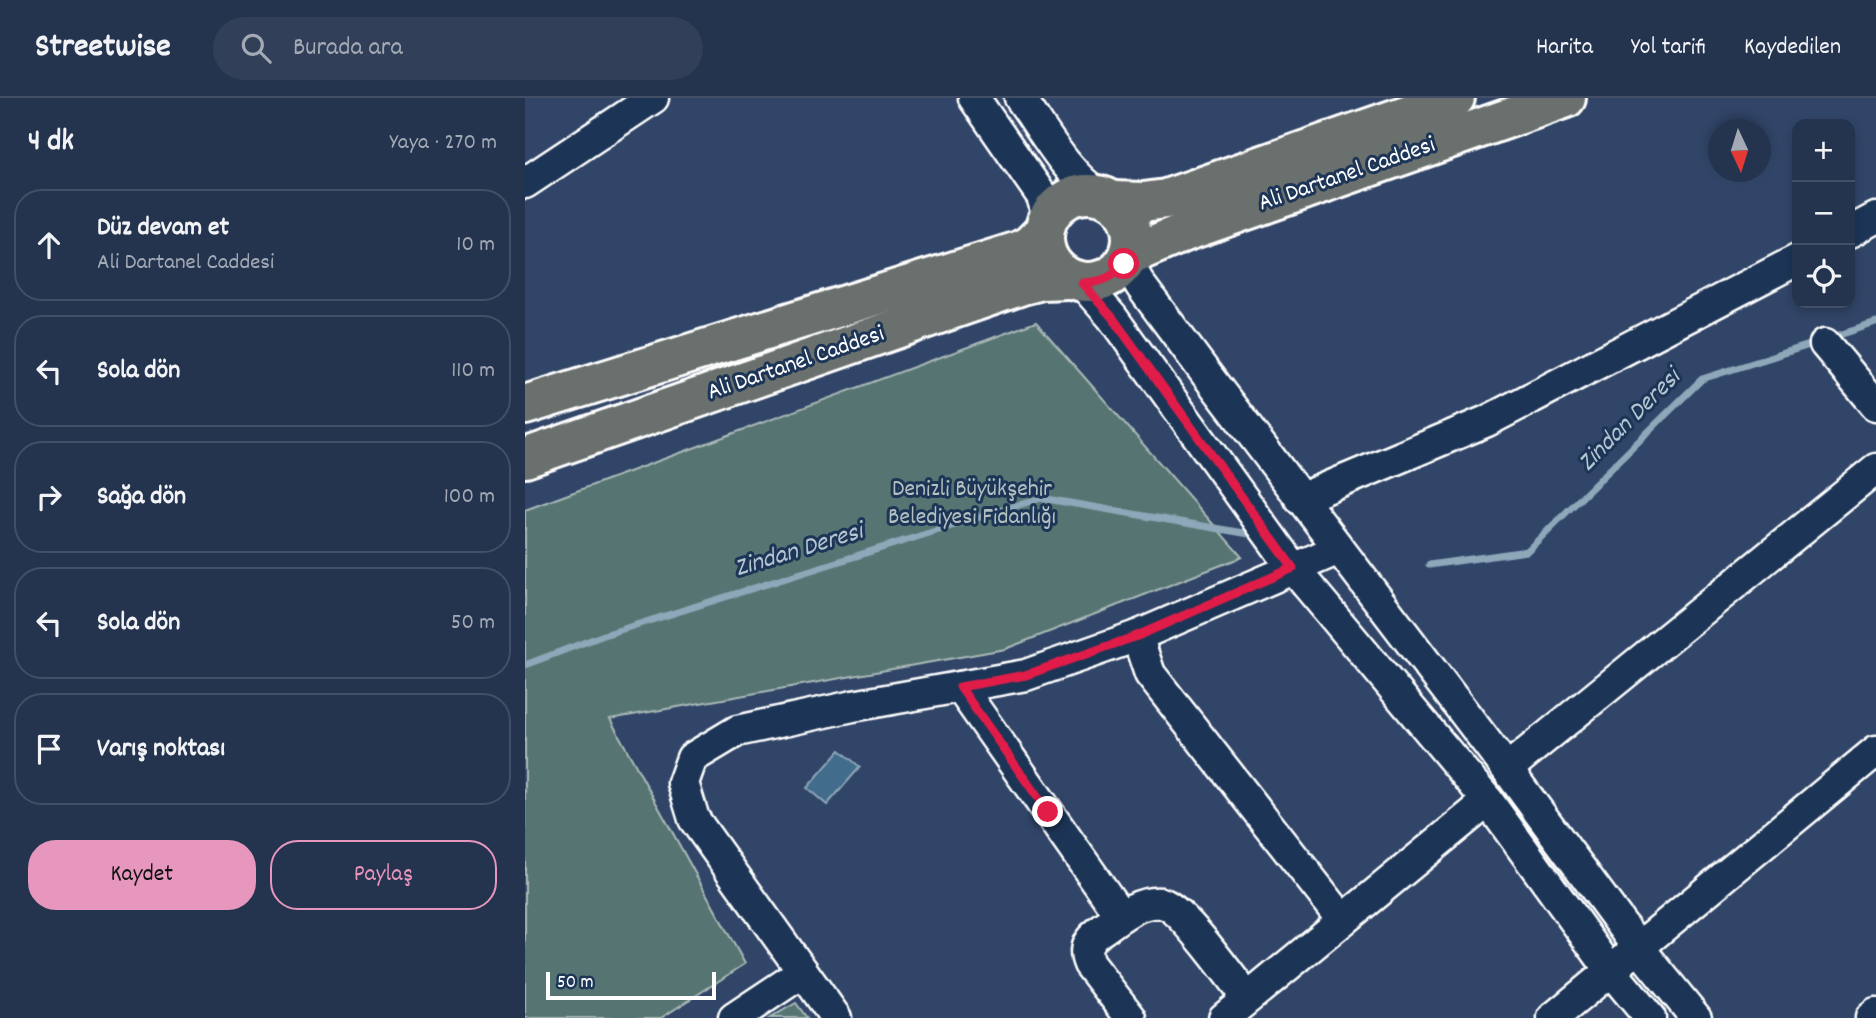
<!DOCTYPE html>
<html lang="tr">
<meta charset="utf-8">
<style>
body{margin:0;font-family:Dekko,sans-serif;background:#313f58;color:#f1f3f6}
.controls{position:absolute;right:21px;top:21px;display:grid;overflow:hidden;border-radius:14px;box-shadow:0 4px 10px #0003}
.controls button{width:63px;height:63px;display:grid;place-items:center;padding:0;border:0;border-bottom:2px solid #424f66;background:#25344e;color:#f1f3f6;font:35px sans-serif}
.compass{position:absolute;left:1183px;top:21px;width:63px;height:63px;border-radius:50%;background:#25344e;box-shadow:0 4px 10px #0003;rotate:176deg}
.scale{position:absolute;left:21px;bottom:18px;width:170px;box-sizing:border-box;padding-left:7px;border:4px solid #fff;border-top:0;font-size:19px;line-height:24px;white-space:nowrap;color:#fff;-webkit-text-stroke:5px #1d3557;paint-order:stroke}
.stop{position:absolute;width:21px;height:21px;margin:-16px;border:5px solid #e11d48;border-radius:50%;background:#fff}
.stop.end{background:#e11d48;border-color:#fff;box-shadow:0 2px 7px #0008}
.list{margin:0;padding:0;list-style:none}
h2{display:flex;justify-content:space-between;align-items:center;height:91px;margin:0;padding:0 28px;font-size:30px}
h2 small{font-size:23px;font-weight:400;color:#a3aab6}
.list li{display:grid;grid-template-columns:46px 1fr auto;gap:21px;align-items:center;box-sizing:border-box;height:112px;margin:0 14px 14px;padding:0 14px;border:2px solid #424f66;border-radius:28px}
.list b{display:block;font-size:26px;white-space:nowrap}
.list p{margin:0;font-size:23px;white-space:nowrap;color:#a3aab6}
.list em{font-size:23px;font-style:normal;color:#a3aab6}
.actions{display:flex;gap:14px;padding:21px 28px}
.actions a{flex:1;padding:16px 0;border:2px solid #e797bd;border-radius:28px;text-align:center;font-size:24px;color:#e797bd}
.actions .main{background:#e797bd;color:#111}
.icon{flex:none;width:38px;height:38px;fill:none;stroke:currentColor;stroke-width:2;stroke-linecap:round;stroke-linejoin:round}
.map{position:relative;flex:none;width:1351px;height:920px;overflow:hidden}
header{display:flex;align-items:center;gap:42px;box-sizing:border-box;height:98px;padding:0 35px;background:#25344e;border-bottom:2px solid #424f66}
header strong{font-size:33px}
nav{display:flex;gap:38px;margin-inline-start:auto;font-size:24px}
.search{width:490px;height:63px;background:#313f58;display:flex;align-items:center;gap:18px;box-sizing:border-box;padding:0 24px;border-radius:38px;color:#a3aab6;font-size:26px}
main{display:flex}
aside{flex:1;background:#25344e}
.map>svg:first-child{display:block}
.green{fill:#577472;stroke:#abbab8;stroke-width:2}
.water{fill:#436c8b;stroke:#8ea7b9;stroke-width:2}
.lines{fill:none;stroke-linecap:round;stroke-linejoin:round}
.stream{stroke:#8ea7b9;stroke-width:7}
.minor-casing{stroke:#fff;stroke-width:35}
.major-casing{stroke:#fff;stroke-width:44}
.minor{stroke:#1d3557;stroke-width:30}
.major{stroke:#6b706d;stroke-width:38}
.route{stroke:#e11d48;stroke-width:9}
.labels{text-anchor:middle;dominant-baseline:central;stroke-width:6;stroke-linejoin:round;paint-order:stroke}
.street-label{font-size:24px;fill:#fff;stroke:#1d3557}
.park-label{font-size:24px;fill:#b3c0c0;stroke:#1d3557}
.water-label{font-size:26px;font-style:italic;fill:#b4c4d1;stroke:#1d3557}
</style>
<header>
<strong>Streetwise</strong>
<div class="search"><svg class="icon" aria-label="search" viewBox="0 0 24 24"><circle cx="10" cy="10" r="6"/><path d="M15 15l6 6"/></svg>Burada ara</div>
<nav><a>Harita</a><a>Yol tarifi</a><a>Kaydedilen</a></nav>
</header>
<main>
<aside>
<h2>4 dk<small>Yaya · 270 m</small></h2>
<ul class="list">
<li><svg class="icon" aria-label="ahead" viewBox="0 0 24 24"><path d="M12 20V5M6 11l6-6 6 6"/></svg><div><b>Düz devam et</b><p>Ali Dartanel Caddesi</p></div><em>10 m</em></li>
<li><svg class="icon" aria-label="left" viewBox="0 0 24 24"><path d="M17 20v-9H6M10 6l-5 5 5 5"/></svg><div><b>Sola dön</b></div><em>110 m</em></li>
<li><svg class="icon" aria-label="right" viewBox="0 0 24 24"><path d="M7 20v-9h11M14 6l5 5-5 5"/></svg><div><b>Sağa dön</b></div><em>100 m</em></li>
<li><svg class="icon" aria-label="left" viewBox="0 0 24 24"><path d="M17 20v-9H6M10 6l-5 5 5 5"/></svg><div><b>Sola dön</b></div><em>50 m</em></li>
<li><svg class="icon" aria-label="arrive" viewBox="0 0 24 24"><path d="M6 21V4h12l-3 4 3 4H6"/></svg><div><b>Varış noktası</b></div></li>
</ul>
<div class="actions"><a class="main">Kaydet</a><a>Paylaş</a></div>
</aside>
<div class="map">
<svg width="1351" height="920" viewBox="0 0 1351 920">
<rect width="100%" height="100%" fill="#314568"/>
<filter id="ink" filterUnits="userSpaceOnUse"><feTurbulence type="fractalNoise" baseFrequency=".0143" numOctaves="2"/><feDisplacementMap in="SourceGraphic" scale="14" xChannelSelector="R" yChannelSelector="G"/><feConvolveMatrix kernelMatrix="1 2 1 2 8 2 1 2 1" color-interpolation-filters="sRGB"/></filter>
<g filter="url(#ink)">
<!-- green -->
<g class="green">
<path d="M511 224 717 459 480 551 85 621 220 866 136 920H0V412Z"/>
<path d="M271 905 282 920H245Z"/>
</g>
<!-- water -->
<path class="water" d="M315 652 335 669 302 707 282 690Z"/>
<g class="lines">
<!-- stream -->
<g class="stream">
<path d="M1305 240 1351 225"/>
<path d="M904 467 1002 453 1177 281 1294 244"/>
<path d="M0 567 79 537 516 400 730 437"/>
</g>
<!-- minor casing -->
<g class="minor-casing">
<g id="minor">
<path d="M449 0 517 98 523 119"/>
<path d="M495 0C519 33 540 74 574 97"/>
<path d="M0 85 128 0"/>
<path d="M1325 134 1351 120"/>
<path d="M601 163 616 188 682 277 982 671 1114 850 1171 920"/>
<path d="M557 185 587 219 768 470 963 703 1086 873 1125 920"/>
<path d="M1300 246 1351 307"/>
<path d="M775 401 962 323 1272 162"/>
<path d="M612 538 625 576 818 822"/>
<path d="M435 589 596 818"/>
<path d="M982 671 1351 371"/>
<path d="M209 920 278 874"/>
<path d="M311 920 169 721 158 685 167 660 212 633 328 608 501 577 612 538 814 451"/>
<path d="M606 920 564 866C557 850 564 840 578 831 595 819 613 803 636 805 656 808 707 881 722 900"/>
<path d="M699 920 963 703"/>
<path d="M1028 920 1351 653"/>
<path d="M1346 920 1351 916"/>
</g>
</g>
<!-- major casing -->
<g class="major-casing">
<g id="major">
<circle cx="563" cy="140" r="44"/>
<path d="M588 103 619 104 641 101 930 0"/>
<path d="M605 157 662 133 1041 0"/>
<path d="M0 307 494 153 505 147 519 133"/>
<path d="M0 360 497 187 517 182 543 181"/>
</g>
</g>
<!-- minor -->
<use href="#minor" class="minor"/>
<!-- major -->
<use href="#major" class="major"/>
</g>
</g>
<g class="lines" filter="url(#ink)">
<!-- route -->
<path class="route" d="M523 714 435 589 501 577 612 538 768 470 587 219 557 185C575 184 588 181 599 166"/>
</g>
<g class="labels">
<!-- street labels -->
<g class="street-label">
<text transform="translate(822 77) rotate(-19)">Ali Dartanel Caddesi</text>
<text transform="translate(271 266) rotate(-19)">Ali Dartanel Caddesi</text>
</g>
<!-- park labels -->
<g class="park-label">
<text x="447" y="392">Denizli Büyükşehir<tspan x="447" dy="28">Belediyesi Fidanlığı</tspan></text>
</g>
<!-- water labels -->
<g class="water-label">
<text transform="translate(1105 323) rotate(-45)">Zindan Deresi</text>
<text transform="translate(274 453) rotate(-17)">Zindan Deresi</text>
</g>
</g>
</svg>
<div class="controls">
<button>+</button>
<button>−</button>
<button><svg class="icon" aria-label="locate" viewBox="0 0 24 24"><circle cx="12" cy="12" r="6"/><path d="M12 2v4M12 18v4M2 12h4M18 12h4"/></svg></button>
</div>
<svg class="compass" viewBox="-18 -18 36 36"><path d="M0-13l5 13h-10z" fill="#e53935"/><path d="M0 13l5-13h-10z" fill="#a3aab6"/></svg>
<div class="scale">50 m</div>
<div class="stop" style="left:599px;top:166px"></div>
<div class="stop end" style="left:523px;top:714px"></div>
</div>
</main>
